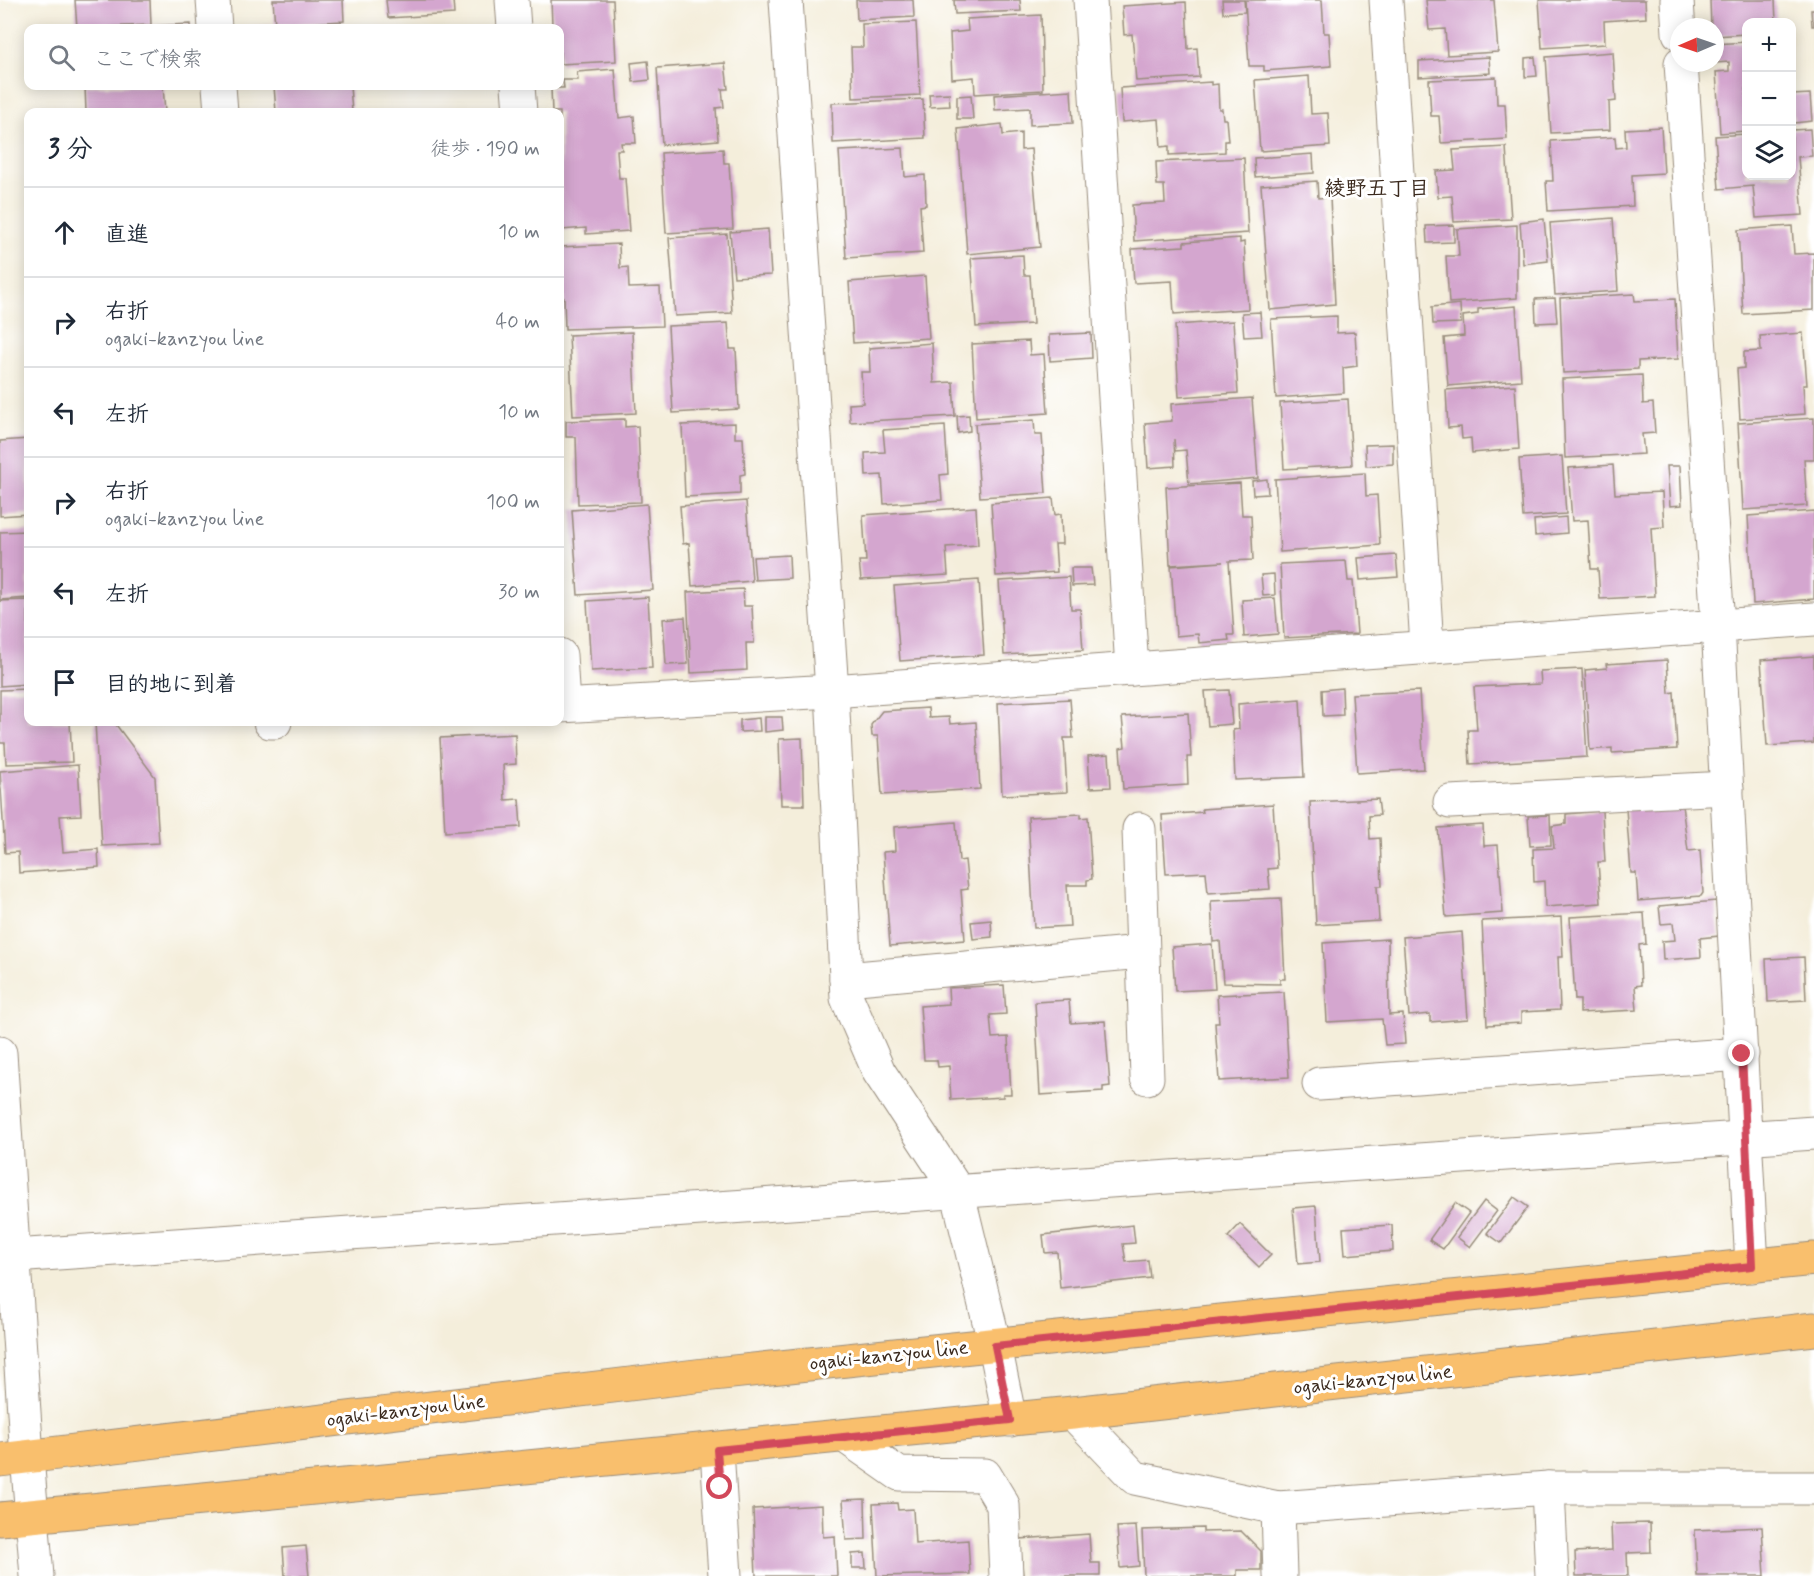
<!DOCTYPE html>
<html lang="ja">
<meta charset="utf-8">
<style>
body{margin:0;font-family:Mynerve,"Klee One",sans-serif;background:#f6f6f7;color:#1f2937}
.controls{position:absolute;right:18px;top:18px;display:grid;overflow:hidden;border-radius:12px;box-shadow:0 3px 15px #0003}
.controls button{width:54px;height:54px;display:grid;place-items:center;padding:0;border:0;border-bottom:2px solid #e0e1e3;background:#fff;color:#1f2937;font:30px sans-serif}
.compass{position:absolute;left:1670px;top:18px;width:54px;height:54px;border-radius:50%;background:#fff;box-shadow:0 3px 15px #0003;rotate:268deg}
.stop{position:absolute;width:18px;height:18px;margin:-14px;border:4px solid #d1495b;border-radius:50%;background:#fff}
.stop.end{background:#d1495b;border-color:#fff;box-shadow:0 2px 6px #0008}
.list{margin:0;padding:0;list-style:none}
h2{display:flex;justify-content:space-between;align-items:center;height:78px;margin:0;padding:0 24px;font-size:26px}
h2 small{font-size:20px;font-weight:400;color:#747a83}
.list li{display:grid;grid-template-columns:39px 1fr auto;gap:18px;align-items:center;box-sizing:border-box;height:90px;padding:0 24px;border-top:2px solid #e0e1e3}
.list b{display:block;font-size:22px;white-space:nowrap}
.list p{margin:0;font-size:20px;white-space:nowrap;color:#747a83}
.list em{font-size:20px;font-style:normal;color:#747a83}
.icon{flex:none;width:33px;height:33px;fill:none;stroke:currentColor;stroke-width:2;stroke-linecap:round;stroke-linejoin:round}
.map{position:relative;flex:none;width:1814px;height:1576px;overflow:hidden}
.search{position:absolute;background:#fff;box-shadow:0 3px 15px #0003;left:24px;top:24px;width:540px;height:66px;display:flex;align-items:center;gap:15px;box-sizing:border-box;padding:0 21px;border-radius:12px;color:#747a83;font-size:22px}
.panel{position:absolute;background:#fff;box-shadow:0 3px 15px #0003;left:24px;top:108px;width:540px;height:618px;border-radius:12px}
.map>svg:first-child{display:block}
.building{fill:#d4a6cf}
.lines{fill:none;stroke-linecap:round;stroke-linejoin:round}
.minor-casing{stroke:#988c7c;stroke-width:35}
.major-casing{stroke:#988c7c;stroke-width:35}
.minor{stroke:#fff;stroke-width:33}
.major{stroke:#f9bf6d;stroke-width:33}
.route{stroke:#d1495b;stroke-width:8}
.labels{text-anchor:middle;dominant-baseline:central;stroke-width:6;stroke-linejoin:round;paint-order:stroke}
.street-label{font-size:20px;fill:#3b2a1e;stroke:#fff}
.neighbourhood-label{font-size:21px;font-weight:bold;fill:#3b2a1e;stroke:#fff}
</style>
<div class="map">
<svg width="1814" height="1576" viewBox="0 0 1814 1576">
<rect width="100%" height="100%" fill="#fff"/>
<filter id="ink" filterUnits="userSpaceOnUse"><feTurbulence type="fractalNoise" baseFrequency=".0167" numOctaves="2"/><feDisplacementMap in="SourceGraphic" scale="12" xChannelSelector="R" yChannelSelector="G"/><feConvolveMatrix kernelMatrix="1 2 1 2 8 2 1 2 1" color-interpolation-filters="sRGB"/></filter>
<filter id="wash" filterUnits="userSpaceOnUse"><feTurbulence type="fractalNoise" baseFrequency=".008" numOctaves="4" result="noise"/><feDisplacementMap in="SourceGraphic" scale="24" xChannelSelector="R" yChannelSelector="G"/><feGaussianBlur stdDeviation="1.35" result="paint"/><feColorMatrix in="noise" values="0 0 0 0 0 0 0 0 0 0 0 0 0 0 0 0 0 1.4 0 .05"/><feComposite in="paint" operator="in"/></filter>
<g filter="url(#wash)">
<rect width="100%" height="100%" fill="#f4eedb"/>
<g id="blocks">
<!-- building -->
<g class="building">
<path d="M75 0H150L151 25 77 28Z"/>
<path d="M273 0H343L344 21 275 25Z"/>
<path d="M386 0H453L454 14 388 18Z"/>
<path d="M551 0H613L616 61 560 64V28H545V25H552Z"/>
<path d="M856 0H913L914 17 857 20Z"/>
<path d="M954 0H1020L1021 11 955 14Z"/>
<path d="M1222 0H1244L1245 12 1223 13Z"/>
<path d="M1245 0H1322L1324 33H1329L1331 66 1264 71V66H1249Z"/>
<path d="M1426 0H1494L1498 52 1447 55 1445 29 1429 30Z"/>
<path d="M1539 0H1645L1646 18 1604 21 1605 44 1542 48Z"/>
<path d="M1710 0H1775L1776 22H1746V34L1715 36V27H1711Z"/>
<path d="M1186 2 1188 49 1197 48 1199 77 1136 81 1132 34 1124 35 1122 6Z"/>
<path d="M1811 10H1814V26H1812Z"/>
<path d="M1041 15 1043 90 975 94 974 77 952 79 950 33 968 31 967 19Z"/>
<path d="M916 22 920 95 853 98 851 47H863L862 24Z"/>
<path d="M191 24V28H150V26Z"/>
<path d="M275 25V28H245V27Z"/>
<path d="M1746 42V131L1720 133 1716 72 1729 71V62L1715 63V44Z"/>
<path d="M1613 52 1616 101 1609 102 1610 130 1551 133 1546 57Z"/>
<path d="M1489 57 1490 73 1419 77V61Z"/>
<path d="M1535 57 1537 76 1525 77V58Z"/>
<path d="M648 61 650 80 633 82 631 63Z"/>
<path d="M725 63 728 89H722L724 107 716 108 718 140 662 145 657 68Z"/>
<path d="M615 69 619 118 634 116 636 143H621L622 150H617L619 178H625L629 231 586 234V228L561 230 560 112H552L551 88H564L563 80H578L577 72Z"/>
<path d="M1309 76 1311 114 1328 113 1330 146 1260 151 1255 80Z"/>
<path d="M1496 77 1497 104H1505L1507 139 1441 143 1439 116H1431L1429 80Z"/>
<path d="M1211 82V85L1218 84 1219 109H1222L1223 119H1226L1228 141H1225V152L1169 155V146L1161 147 1159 119 1122 122 1120 88Z"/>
<path d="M85 86H163L165 112H86Z"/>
<path d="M274 86H350L352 112H276Z"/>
<path d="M1071 90 1073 123 1030 125V108L995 110 994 95Z"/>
<path d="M949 93 950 106 930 107 929 94Z"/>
<path d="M1810 94 1812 121 1794 123 1792 95Z"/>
<path d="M971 95 973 119H957V96Z"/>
<path d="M923 99 925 138 833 143 832 103Z"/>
<path d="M1002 124 1003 135 1021 133V150L1031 149 1040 247 967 254 958 129Z"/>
<path d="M1661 127 1664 173 1632 175 1633 206 1548 211 1546 181H1553L1551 141 1615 137 1616 148 1626 147 1625 129Z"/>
<path d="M1810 129 1812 156 1798 157 1803 215 1756 218 1753 186 1719 189 1715 136 1746 134V176H1792V130Z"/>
<path d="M1506 147 1511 219 1454 222 1452 196 1438 197 1436 171 1455 170 1453 150Z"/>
<path d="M903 148 905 177 925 175 926 205 920 206 923 253 846 258 839 151Z"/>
<path d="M723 149 724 163H729L733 229 666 233 661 153Z"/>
<path d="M1313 154 1314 173 1255 177 1254 158Z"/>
<path d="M1244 158 1248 233 1134 241 1132 205 1165 203 1164 185H1157L1156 162Z"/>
<path d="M1317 181 1318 198 1330 197 1335 304 1270 310 1261 185Z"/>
<path d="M1613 218 1618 291 1555 295 1550 223Z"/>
<path d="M1544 219 1548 261 1523 264 1520 222Z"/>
<path d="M1454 225V242L1427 243 1426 226Z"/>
<path d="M1517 225V298L1449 303 1446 256H1459L1457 229Z"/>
<path d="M1792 226 1794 254 1814 253V310L1743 314 1738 230Z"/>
<path d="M768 229 771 275 734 277 730 232Z"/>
<path d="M727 234 732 313 675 316 669 238Z"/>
<path d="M1240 238V243L1244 242 1248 309 1174 314 1172 281 1134 283 1132 249 1184 246V242Z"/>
<path d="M619 244 620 268 628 267 629 288 660 287 662 326 565 329 564 298H560V247Z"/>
<path d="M1023 255 1024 275H1030L1033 324 976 327 971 258Z"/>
<path d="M925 276 929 338 853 343 849 282Z"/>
<path d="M1634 294 1635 301 1675 299 1678 359 1638 361V369L1563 373 1560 298Z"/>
<path d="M1555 298 1557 322 1536 323 1535 299Z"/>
<path d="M1460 304 1461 323 1433 324 1432 307Z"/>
<path d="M1516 306 1521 380 1448 386 1444 338 1464 336 1463 316 1478 314V309Z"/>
<path d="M1260 312 1262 336 1244 337 1242 313Z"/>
<path d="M1337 316V333L1355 332 1357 366 1343 368 1344 393 1276 398 1271 319Z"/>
<path d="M1233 321 1238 393 1179 397 1175 325Z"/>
<path d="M728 323 730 349H736L739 409 673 413 668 326Z"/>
<path d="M632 332 636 413 573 416 569 335Z"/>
<path d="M1091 333 1092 358 1050 361 1049 335Z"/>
<path d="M1803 333 1807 385H1803L1805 414 1740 419 1737 369 1744 368V352L1761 351 1760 336Z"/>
<path d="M1029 341 1030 355 1044 354 1048 413 976 418 972 344Z"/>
<path d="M932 343 934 383 953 382 955 416 850 422 849 404 863 403 861 372H870L869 348Z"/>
<path d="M1642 375 1643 404 1653 403 1655 433 1642 434 1644 454 1565 458 1562 379Z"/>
<path d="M1515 385 1519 449 1472 453 1471 438 1462 439 1461 427 1448 428 1446 390Z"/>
<path d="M1252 398 1258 478 1189 484 1186 450 1175 451 1174 439 1175 466 1148 468 1145 423 1172 421 1171 404Z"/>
<path d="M1348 399 1352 465 1284 469 1280 403Z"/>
<path d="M969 415 970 431 958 433 957 416Z"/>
<path d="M1814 418V459H1804L1807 506 1743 510 1738 423Z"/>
<path d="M625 419V427L638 426 641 502 578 504 576 437H566V421Z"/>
<path d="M1034 420 1035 435H1042L1046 493 980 497 975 424Z"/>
<path d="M735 423V438H743L745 474 740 475V494L685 497 682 425Z"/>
<path d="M945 426 948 474 940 475 942 500 884 504 882 475 866 476 865 453 885 452 883 430Z"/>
<path d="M28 439V514L0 516V441Z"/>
<path d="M1393 444V464L1366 466 1365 445Z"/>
<path d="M1562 456 1566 514 1523 517 1519 459Z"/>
<path d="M1613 465 1615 494 1662 492 1664 527 1651 528 1655 596 1600 599 1598 569H1591L1588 520 1572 521 1568 468Z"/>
<path d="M1667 466H1680L1682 505 1670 506Z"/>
<path d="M1365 473 1366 496 1377 495 1380 545 1280 552 1275 479Z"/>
<path d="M1267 479 1268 494 1253 495 1252 481Z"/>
<path d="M1240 483 1242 515H1251L1253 560 1229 561 1234 635H1228L1229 640 1199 643 1198 634 1176 636 1171 566 1223 562 1170 565 1166 487Z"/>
<path d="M1053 498 1055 515 1061 514 1062 544H1055L1057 572 996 576 991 503Z"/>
<path d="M746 501 752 581 692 586 689 543 683 544 680 506Z"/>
<path d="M647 504 653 590 578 595 572 510Z"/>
<path d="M976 507 978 545 946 547 948 575 861 580 859 561H866L863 515Z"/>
<path d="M1814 511V599L1753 604 1748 516Z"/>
<path d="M1566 517 1567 533 1535 536 1534 520Z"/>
<path d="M28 531V598L0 600V532Z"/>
<path d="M789 555 790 578 755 580 753 557Z"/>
<path d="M1396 555 1398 577 1360 580 1358 558Z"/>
<path d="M1346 561 1348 581H1353L1357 634 1284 638 1280 564Z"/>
<path d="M1071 568H1091L1093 585 1072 586Z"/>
<path d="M1274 574 1275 595 1263 596 1261 575Z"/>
<path d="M1069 577 1071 609H1080L1083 650 1004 655 999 581Z"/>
<path d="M979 580 984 655 900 661 894 586Z"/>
<path d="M743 589 744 606H752L754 643H746L747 670 691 673 687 592Z"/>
<path d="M648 597 652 668 591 671 587 601Z"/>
<path d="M1275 598 1278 634 1244 637 1242 600Z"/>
<path d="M28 600V684L0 686V601Z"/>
<path d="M685 617 688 664 666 665 663 619Z"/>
<path d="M1814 656V743L1767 746 1761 660Z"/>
<path d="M1667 660 1669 693 1674 692 1677 749 1612 753V748L1590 750 1585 670 1607 668 1606 664Z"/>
<path d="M1582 669 1587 757 1470 764 1468 730H1477L1474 687 1541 684 1540 671Z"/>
<path d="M1342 688 1343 715 1323 716 1322 690Z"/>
<path d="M28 689V722H70L72 762 6 764 5 743H0V690Z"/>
<path d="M1229 690 1232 724 1208 726 1205 691Z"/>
<path d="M1419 691 1424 769 1357 773 1352 694Z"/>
<path d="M1070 699 1073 738H1064L1067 792 1002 795 998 703Z"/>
<path d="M1300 699 1304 777 1235 780 1233 730 1239 729 1238 704Z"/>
<path d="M928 708 929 718 949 717 950 724 976 722 980 789 882 795 878 736H872L871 725 882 711Z"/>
<path d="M1188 713 1191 757H1187L1188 785 1123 789 1120 748 1125 747 1122 717Z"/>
<path d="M765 717H782L783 730 765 732Z"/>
<path d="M759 718 760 731 740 732V720Z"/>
<path d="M95 722H114L155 777 159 843 102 846Z"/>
<path d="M515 734 516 764 503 765 505 800 519 799 521 827 445 832 440 738Z"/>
<path d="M802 738 804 805H781L779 739Z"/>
<path d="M1109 754 1111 787 1090 788 1088 756Z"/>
<path d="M78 765 81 815 60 816 63 852 98 849 99 867 19 873 18 852 5 853 0 771Z"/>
<path d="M1378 799 1380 815 1369 816 1370 839 1380 838 1382 886H1377L1379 921 1316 925 1310 802Z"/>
<path d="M1273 804 1277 868 1268 869 1270 889 1208 893 1206 872 1166 874 1162 815 1203 812 1202 809Z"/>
<path d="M1682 805 1688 851 1700 850 1703 893 1701 896 1638 901 1636 873H1631L1626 809Z"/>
<path d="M1602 811 1605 862H1598L1601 903 1545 907 1544 881 1534 882 1533 849 1554 848 1552 826 1566 824V814Z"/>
<path d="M1081 814V818L1088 817 1092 879 1087 880V885H1067L1070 926 1034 928 1028 817Z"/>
<path d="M1550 815 1551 845 1530 846 1528 816Z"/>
<path d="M956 822 959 861 965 860 968 889 961 890 965 940 890 946 883 852 895 851 894 827Z"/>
<path d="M1483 825 1484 846 1498 845 1503 913 1446 917 1438 828Z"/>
<path d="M1281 898 1285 979H1280V984L1223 983 1220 941 1213 942 1211 901Z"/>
<path d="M1716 901 1719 936 1700 938 1701 957 1663 960 1662 941 1675 940 1673 923 1661 924 1659 906Z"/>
<path d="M1644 913 1646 944 1639 945 1641 985 1635 986 1637 1010 1580 1013V1000H1575L1570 917Z"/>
<path d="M1561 917 1563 957H1558L1560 1010 1521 1012V1023L1487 1025 1482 921Z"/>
<path d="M991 920 992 937 973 939 971 922Z"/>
<path d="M1462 932 1468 1019 1430 1022V1014L1409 1016 1403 937Z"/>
<path d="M1388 939 1389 1015 1403 1014 1405 1044 1385 1045 1382 1019 1327 1022 1323 943Z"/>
<path d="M1212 944 1215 989 1175 991 1172 947Z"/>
<path d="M1804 957 1806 1000 1768 1002 1766 959Z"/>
<path d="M1004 985 1006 1014 990 1015 992 1038 1008 1037 1011 1094H1003V1097L951 1100 949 1066 938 1067 937 1060H924L920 1006 949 1004 948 988Z"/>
<path d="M1284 992 1289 1077 1219 1081 1215 1023H1219L1217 995Z"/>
<path d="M1069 1000 1071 1023 1105 1021 1110 1086 1103 1087V1091L1040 1095 1035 1002Z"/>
<path d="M1514 1197 1528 1207 1501 1243 1487 1233Z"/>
<path d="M1484 1201 1497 1211 1470 1247 1457 1237Z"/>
<path d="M1455 1203 1469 1213 1443 1249 1429 1240Z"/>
<path d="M1316 1206 1320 1262 1298 1264 1293 1208Z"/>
<path d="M1240 1224 1271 1255 1259 1267 1228 1237Z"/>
<path d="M1133 1225 1135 1243 1123 1244 1126 1262 1148 1260 1150 1278 1060 1288 1057 1252 1045 1253 1043 1235Z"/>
<path d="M1392 1225 1393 1251 1345 1255 1343 1228Z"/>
<path d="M865 1499 866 1539 846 1540 843 1500Z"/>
<path d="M897 1503 898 1510 913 1509 915 1544 968 1540 970 1574 877 1576 873 1504Z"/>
<path d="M822 1505 823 1537 835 1536 837 1576H756L753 1509Z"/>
<path d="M1650 1523 1651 1552 1627 1553 1628 1576H1576L1575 1552 1612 1550 1611 1524Z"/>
<path d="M1136 1526 1139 1566 1120 1568 1117 1527Z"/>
<path d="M1762 1527 1765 1576H1697L1695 1530Z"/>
<path d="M1203 1528V1532L1241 1531 1261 1551V1570H1237V1576H1144L1142 1530Z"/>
<path d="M1089 1534 1091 1563H1100V1576H1023L1020 1539Z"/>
<path d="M306 1546 309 1576H285L283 1548Z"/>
<path d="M865 1553 866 1568H852V1554Z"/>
</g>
</g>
</g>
<g filter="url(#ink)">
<use href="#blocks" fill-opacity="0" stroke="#988c7c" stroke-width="1.5"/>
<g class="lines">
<!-- minor casing -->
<g class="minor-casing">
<g id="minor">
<path d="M213 0 215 28"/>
<path d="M512 0 514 28"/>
<path d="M786 0 832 691 847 998 879 1072 957 1190 995 1346 1010 1420"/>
<path d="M1090 0 1132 669"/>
<path d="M1386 0 1427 646"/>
<path d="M1677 0 1679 33"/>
<path d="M1681 63 1718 625 1752 1266"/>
<path d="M219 86 221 112"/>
<path d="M518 86 520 112"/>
<path d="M560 655 563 705"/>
<path d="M560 706 832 691 1814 619"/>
<path d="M270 722H275"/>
<path d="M1450 802 1727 788"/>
<path d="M1139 829 1147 1078"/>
<path d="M846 979 1141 952"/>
<path d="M0 1053 27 1457 37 1576"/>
<path d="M1319 1084 1742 1054"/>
<path d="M14 1256 1814 1133"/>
<path d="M1073 1413 1135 1478 1278 1508 1548 1488H1814"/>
<path d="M846 1437 899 1474 985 1475 1003 1505 1006 1576"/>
<path d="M717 1450 725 1576"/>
<path d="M1548 1488 1552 1576"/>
<path d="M1278 1508 1280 1576"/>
</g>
</g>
<!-- major casing -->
<g class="major-casing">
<g id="major">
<path d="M0 1460 704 1375 1814 1259"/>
<path d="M0 1519 1073 1413 1814 1329"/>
</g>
</g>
<!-- minor -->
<use href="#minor" class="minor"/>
<!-- major -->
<use href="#major" class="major"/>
</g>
</g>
<g class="lines" filter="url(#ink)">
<!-- route -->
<path class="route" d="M720 1487 717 1450 1010 1420 995 1346 1752 1266 1742 1054"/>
</g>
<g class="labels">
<!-- street labels -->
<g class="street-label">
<text transform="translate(889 1356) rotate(-6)">ogaki-kanzyou line</text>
<text transform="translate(1373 1380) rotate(-6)">ogaki-kanzyou line</text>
<text transform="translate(406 1411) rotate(-7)">ogaki-kanzyou line</text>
</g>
<!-- neighbourhood labels -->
<g class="neighbourhood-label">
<text x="1377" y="189">綾野五丁目</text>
</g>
</g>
</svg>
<div class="controls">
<button>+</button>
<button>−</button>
<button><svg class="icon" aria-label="layers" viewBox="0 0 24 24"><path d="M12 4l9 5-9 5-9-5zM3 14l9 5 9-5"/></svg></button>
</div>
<svg class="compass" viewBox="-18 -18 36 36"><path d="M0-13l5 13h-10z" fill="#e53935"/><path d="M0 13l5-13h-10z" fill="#747a83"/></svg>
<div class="stop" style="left:720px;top:1487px"></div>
<div class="stop end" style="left:1742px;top:1054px"></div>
<div class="search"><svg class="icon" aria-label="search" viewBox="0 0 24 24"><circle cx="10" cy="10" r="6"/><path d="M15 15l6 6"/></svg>ここで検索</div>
<section class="panel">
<h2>3 分<small>徒歩 · 190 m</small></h2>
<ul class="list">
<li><svg class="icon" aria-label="ahead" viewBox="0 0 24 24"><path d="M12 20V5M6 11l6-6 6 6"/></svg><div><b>直進</b></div><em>10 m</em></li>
<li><svg class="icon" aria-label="right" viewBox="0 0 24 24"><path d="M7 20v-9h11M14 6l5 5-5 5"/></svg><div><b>右折</b><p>ogaki-kanzyou line</p></div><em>40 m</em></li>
<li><svg class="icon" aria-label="left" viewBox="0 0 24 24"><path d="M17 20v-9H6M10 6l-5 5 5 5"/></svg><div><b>左折</b></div><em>10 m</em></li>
<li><svg class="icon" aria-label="right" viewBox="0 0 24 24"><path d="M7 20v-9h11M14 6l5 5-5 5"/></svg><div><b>右折</b><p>ogaki-kanzyou line</p></div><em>100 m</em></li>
<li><svg class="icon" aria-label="left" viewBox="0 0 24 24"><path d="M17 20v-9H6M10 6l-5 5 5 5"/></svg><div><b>左折</b></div><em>30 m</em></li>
<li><svg class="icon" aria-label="arrive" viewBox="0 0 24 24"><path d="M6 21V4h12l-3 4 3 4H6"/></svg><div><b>目的地に到着</b></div></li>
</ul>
</section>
</div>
